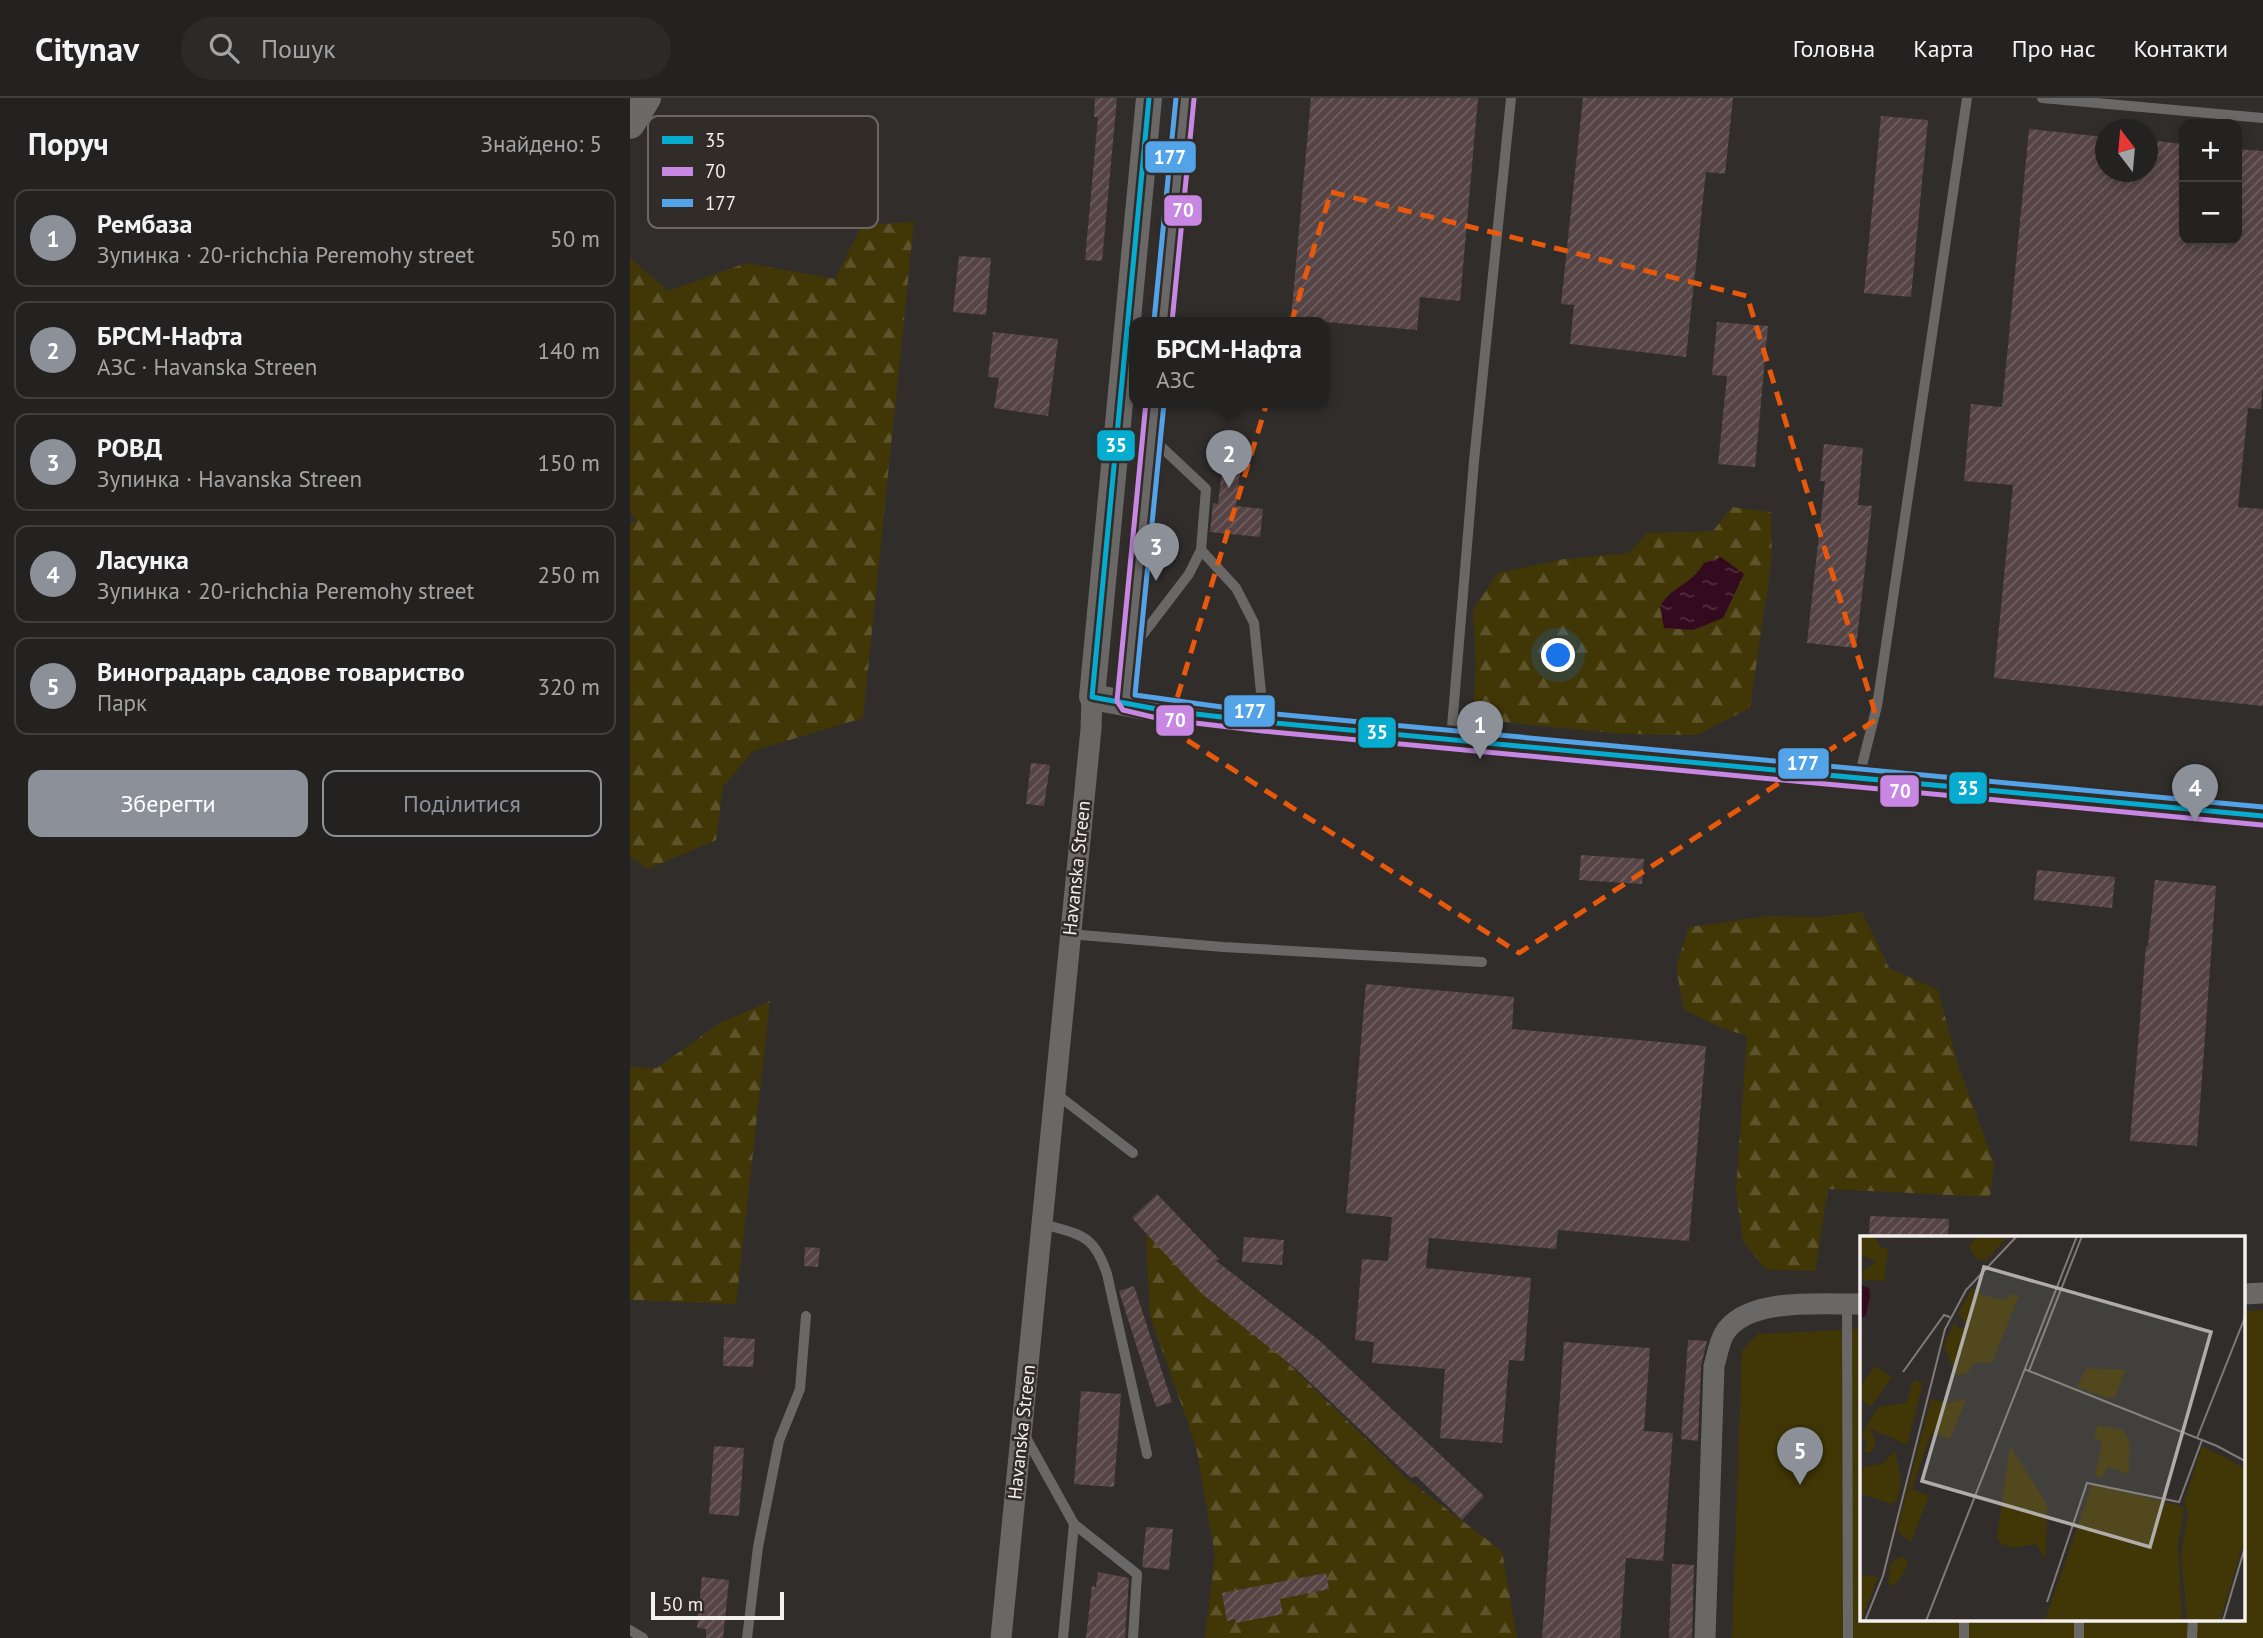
<!DOCTYPE html>
<html lang="uk">
<meta charset="utf-8">
<style>
body{margin:0;font-family:"PT Sans",sans-serif;background:#2c2a29;color:#f1f3f6}
.controls{position:absolute;right:21px;top:21px;display:grid;overflow:hidden;border-radius:14px;box-shadow:0 4px 10px #0003}
.controls button{width:63px;height:63px;display:grid;place-items:center;padding:0;border:0;border-bottom:2px solid #413f3e;background:#242220;color:#f1f3f6;font:35px sans-serif}
.compass{position:absolute;left:1465px;top:21px;width:63px;height:63px;border-radius:50%;background:#242220;box-shadow:0 4px 10px #0003;rotate:344deg}
.scale{position:absolute;left:21px;bottom:18px;width:133px;box-sizing:border-box;padding-left:7px;border:4px solid #f4f0ee;border-top:0;font-size:19px;line-height:24px;white-space:nowrap;color:#f4f0ee;-webkit-text-stroke:5px #322c29;paint-order:stroke}
.you{position:absolute;left:929px;top:558px;width:24px;height:24px;margin:-18px;border:5px solid #fff;border-radius:50%;background:#1a73e8;box-shadow:0 0 0 10px #1a73e833}
.badge{display:grid;place-items:center;width:46px;height:46px;border-radius:50%;background:#8c9099;color:#fff;font-size:23px;font-weight:700}
.pin{position:absolute;translate:-50% -58px;filter:drop-shadow(0 2px 4px #0008)}
.pin::after{content:'';position:absolute;top:37px;width:24px;height:21px;background:inherit;clip-path:polygon(0 0,100% 0,50% 100%)}
.popup{position:absolute;left:499px;top:219px;width:200px;height:91px;box-sizing:border-box;display:grid;place-content:center;border-radius:14px;background:#242220;filter:drop-shadow(0 2px 5px #0005);font-size:23px;white-space:nowrap;color:#a3a4a5}
.popup b{font-size:26px;color:#f1f3f6}
.popup::after{content:'';position:absolute;left:50%;top:100%;margin-left:-14px;border:14px solid transparent;border-top-color:#242220}
.list{margin:0;padding:0;list-style:none}
h2{display:flex;justify-content:space-between;align-items:center;height:91px;margin:0;padding:0 28px;font-size:30px}
h2 small{font-size:23px;font-weight:400;color:#a3a4a5}
.list li{display:grid;grid-template-columns:46px 1fr auto;gap:21px;align-items:center;box-sizing:border-box;height:98px;margin:0 14px 14px;padding:0 14px;border:2px solid #413f3e;border-radius:14px}
.list b{display:block;font-size:26px;white-space:nowrap}
.list p{margin:0;font-size:23px;white-space:nowrap;color:#a3a4a5}
.list em{font-size:23px;font-style:normal;color:#a3a4a5}
.actions{display:flex;gap:14px;padding:21px 28px}
.actions a{flex:1;padding:16px 0;border:2px solid #8c9099;border-radius:14px;text-align:center;font-size:24px;color:#8c9099}
.actions .main{background:#8c9099;color:#fff}
.icon{flex:none;width:38px;height:38px;fill:none;stroke:currentColor;stroke-width:2;stroke-linecap:round;stroke-linejoin:round}
.map{position:relative;flex:none;width:1633px;height:1540px;overflow:hidden}
header{display:flex;align-items:center;gap:42px;box-sizing:border-box;height:98px;padding:0 35px;background:#242220;border-bottom:2px solid #413f3e}
header strong{font-size:33px}
nav{display:flex;gap:38px;margin-inline-start:auto;font-size:24px}
.search{width:490px;height:63px;background:#2c2a29;display:flex;align-items:center;gap:18px;box-sizing:border-box;padding:0 24px;border-radius:38px;color:#a3a4a5;font-size:26px}
main{display:flex}
aside{flex:1;background:#242220}
.map>svg:first-child{display:block}
.forest{fill:url(#forest-firs);fill-rule:evenodd}
.garden{fill:#413706}
.water{fill:url(#water-ripples)}
.building{fill:url(#building-hatch)}
.lines{fill:none;stroke-linecap:round;stroke-linejoin:round}
.service{stroke:#696867;stroke-width:10}
.minor{stroke:#696867;stroke-width:21}
.tertiary{stroke:#696867;stroke-width:26}
.secondary{stroke:#6c6a69;stroke-width:30}
.bus-1-casing{stroke:#322c29;stroke-width:10}
.bus-2-casing{stroke:#322c29;stroke-width:10}
.bus-3-casing{stroke:#322c29;stroke-width:10}
.bus-1{stroke:#06acd0;stroke-width:5}
.bus-2{stroke:#c787e3;stroke-width:5}
.bus-3{stroke:#53a3e8;stroke-width:5}
.marked{fill:none;stroke:#e8590c;stroke-width:5;stroke-dasharray:14 9;stroke-linejoin:round}
.labels{text-anchor:middle;dominant-baseline:central;stroke-width:5;stroke-linejoin:round;paint-order:stroke}
.street-label{font-size:19px;fill:#f4f0ee;stroke:#322c29}
.inset-road{fill:none;stroke:#7e7b79;stroke-width:2}
.view{fill:#afacaa;fill-opacity:0.15;stroke:#afacaa;stroke-width:3.5}
.inset-edge{fill:none;stroke:#f4f0ee;stroke-width:3.5}
.key{fill:#322c29;stroke:#6c6764;stroke-width:2}
.key-label{font-size:19px;fill:#f4f0ee}
.line-badge{stroke:#322c29;stroke-width:2.5}
.badge-label{font-size:19px;text-anchor:middle;font-weight:bold;fill:#fff}
</style>
<header>
<strong>Citynav</strong>
<div class="search"><svg class="icon" aria-label="search" viewBox="0 0 24 24"><circle cx="10" cy="10" r="6"/><path d="M15 15l6 6"/></svg>Пошук</div>
<nav><a>Головна</a><a>Карта</a><a>Про нас</a><a>Контакти</a></nav>
</header>
<main>
<aside>
<h2>Поруч<small>Знайдено: 5</small></h2>
<ul class="list">
<li><span class="badge">1</span><div><b>Рембаза</b><p>Зупинка · 20-richchia Peremohy street</p></div><em>50 m</em></li>
<li><span class="badge">2</span><div><b>БРСМ-Нафта</b><p>АЗС · Havanska Streen</p></div><em>140 m</em></li>
<li><span class="badge">3</span><div><b>РОВД</b><p>Зупинка · Havanska Streen</p></div><em>150 m</em></li>
<li><span class="badge">4</span><div><b>Ласунка</b><p>Зупинка · 20-richchia Peremohy street</p></div><em>250 m</em></li>
<li><span class="badge">5</span><div><b>Виноградарь садове товариство</b><p>Парк</p></div><em>320 m</em></li>
</ul>
<div class="actions"><a class="main">Зберегти</a><a>Поділитися</a></div>
</aside>
<div class="map">
<svg width="1633" height="1540" viewBox="0 0 1633 1540">
<defs>
<pattern id="forest-firs" width="22" height="20" patternUnits="userSpaceOnUse" patternTransform="scale(1.75)"><rect width="22" height="20" fill="#413706"/><path d="M5 1l3.5 6h-7zM16 11l3.5 6h-7z" fill="#5d542b"/></pattern>
<pattern id="water-ripples" width="26" height="14" patternUnits="userSpaceOnUse" patternTransform="scale(1.75)"><rect width="26" height="14" fill="#340a1e"/><path d="M2 4q2-2 4 0t4 0M15 11q2-2 4 0t4 0" fill="none" stroke="#522e3f"/></pattern>
<pattern id="building-hatch" width="6" height="6" patternUnits="userSpaceOnUse" patternTransform="scale(1.75)"><rect width="6" height="6" fill="#564445"/><path d="M-1 1l2-2M0 6l6-6M5 7l2-2" fill="none" stroke="#6f5f60"/></pattern>
</defs>
<rect width="100%" height="100%" fill="#302d2b"/>
<!-- forest -->
<g class="forest">
<path d="M284 124 233 620 123 653 93 689 86 742 18 771 0 759V426L6 422 0 414V160L38 193 116 165 205 181 232 127Z"/>
<path d="M1102 409 1141 414 1142 459 1120 610 1067 637 993 636 843 621 846 567 843 512 868 475 934 461 999 455 1017 435 1083 433ZM1114 476 1093 520 1038 496 1064 482Z"/>
<path d="M1232 814 1259 870 1308 892 1328 967 1364 1065 1360 1099 1198 1091 1185 1173 1137 1172 1113 1144 1106 1092 1117 938 1089 929 1054 912 1046 869 1059 829 1139 818 1192 819Z"/>
<path d="M140 903 106 1206 0 1202V969L27 970 88 926Z"/>
<path d="M516 1135 660 1267 776 1380 872 1453 887 1540H575L585 1457 566 1348 520 1218Z"/>
</g>
<!-- garden -->
<path class="garden" d="M1633 1212V1540H1102L1112 1252 1128 1236 1232 1231V1521H1614V1213Z"/>
<!-- water -->
<path class="water" d="M1091 459 1114 476 1093 520 1063 532 1034 530 1030 508C1044 487 1060 488 1074 465Z"/>
<!-- building -->
<g class="building">
<path d="M465 0H487L472 163 455 162 468 19H464Z"/>
<path d="M681 0H848L830 203 790 199 787 232 661 221Z"/>
<path d="M953 0H1103L1095 76 1076 74 1056 259 940 246 944 207 931 206Z"/>
<path d="M1251 18 1298 22 1281 199 1234 195Z"/>
<path d="M1399 31 1475 39V74H1517V42L1554 46V142H1607V51L1633 53V286L1631 311 1618 310 1608 409 1633 411V608L1364 580 1383 387 1334 383 1341 306 1372 309Z"/>
<path d="M329 158 361 160 356 217 323 214Z"/>
<path d="M1087 224 1138 228 1125 369 1088 366 1097 278 1082 277Z"/>
<path d="M363 234 428 241 418 318 364 310 369 280 358 279Z"/>
<path d="M1194 346 1233 350 1228 407 1242 408 1226 550 1177 545 1195 383H1190Z"/>
<path d="M592 372 610 374 606 408 633 411 630 439 580 434 583 405 588 406Z"/>
<path d="M401 665 420 667 414 708 396 706Z"/>
<path d="M951 757 1014 761 1012 786 949 782Z"/>
<path d="M1407 772 1485 779 1482 810 1404 802Z"/>
<path d="M1525 782 1586 788 1567 1048 1500 1043 1516 848H1518Z"/>
<path d="M736 886 884 899 882 931 1076 948 1059 1143 928 1132 926 1151 799 1140 796 1170 901 1180 894 1263 879 1262 872 1345 810 1340 815 1271 742 1265 744 1244 725 1242 732 1161 758 1163 762 1119 716 1115Z"/>
<path d="M527 1096 590 1162H585L690 1243 854 1398 832 1422 786 1378 781 1380 665 1270 571 1195 502 1120Z"/>
<path d="M1240 1118 1319 1121 1318 1139H1239Z"/>
<path d="M614 1139 654 1142 652 1167 612 1164Z"/>
<path d="M175 1149 190 1150 188 1169 174 1168Z"/>
<path d="M504 1188 542 1304 526 1309 489 1193Z"/>
<path d="M94 1239 125 1241 123 1269 93 1268Z"/>
<path d="M1058 1242 1077 1243 1071 1268 1068 1343 1051 1341Z"/>
<path d="M934 1244 1020 1250 1014 1333 1043 1335 1033 1463 996 1460 990 1540H912Z"/>
<path d="M451 1293 491 1296 484 1389 444 1386Z"/>
<path d="M84 1348 114 1350 109 1418 79 1416Z"/>
<path d="M516 1429 543 1431 539 1472 512 1469Z"/>
<path d="M1042 1466 1064 1467 1062 1540H1039Z"/>
<path d="M468 1474 499 1480 495 1540H456L462 1488 466 1489Z"/>
<path d="M696 1475 699 1491 650 1501 653 1516 606 1525 605 1521 597 1523 592 1495Z"/>
<path d="M72 1479 99 1482 93 1540H76V1531L67 1530Z"/>
</g>
<g class="lines">
<!-- service -->
<g class="service">
<path d="M1412 0 1633 20"/>
<path d="M525 343 576 391 571 452 606 490 624 525 634 624"/>
<path d="M507 544 559 476 571 452"/>
<path d="M821 641 844 363 881 0"/>
<path d="M1229 679 1247 608 1337 0"/>
<path d="M439 836 593 849 852 864"/>
<path d="M425 995 503 1055"/>
<path d="M413 1126C451 1137 464 1136 477 1176L517 1356"/>
<path d="M1217 1206 1218 1540"/>
<path d="M394 1336 444 1426 507 1476 503 1540"/>
<path d="M0 1532 13 1540"/>
<path d="M117 1540 128 1449 149 1343 170 1291 176 1218"/>
<path d="M433 1540 444 1426"/>
<path d="M1334 1540V1521"/>
<path d="M1449 1540V1521"/>
<path d="M1562 1540 1563 1521"/>
</g>
<!-- minor -->
<g class="minor">
<path d="M1614 1196 1633 1195"/>
<path d="M371 1540 461 631 462 599"/>
<path d="M1075 1540 1084 1268C1087 1258 1089 1245 1094 1236 1116 1198 1193 1207 1232 1206"/>
</g>
<!-- tertiary -->
<g class="tertiary">
<path d="M519 0 462 599 532 612 634 624 1633 718"/>
<path d="M533 224 555 0"/>
<path d="M496 604 525 304"/>
</g>
<!-- secondary -->
<path class="secondary" d="M0 26 16 0"/>
<!-- bus-1 casing -->
<g class="bus-1-casing">
<path id="bus-1" d="M519 0 462 599 532 612 634 624 1633 718"/>
</g>
<!-- bus-2 casing -->
<g class="bus-2-casing">
<g id="bus-2">
<path d="M542 224 564 1"/>
<path d="M516 304 487 603 493 612 531 621 633 633 1632 727"/>
</g>
</g>
<!-- bus-3 casing -->
<g class="bus-3-casing">
<g id="bus-3">
<path d="M524 223 546 0"/>
<path d="M534 305 505 597 635 615 1633 709"/>
</g>
</g>
<!-- bus-1 -->
<use href="#bus-1" class="bus-1"/>
<!-- bus-2 -->
<use href="#bus-2" class="bus-2"/>
<!-- bus-3 -->
<use href="#bus-3" class="bus-3"/>
</g>
<!-- marked area -->
<path class="marked" d="M701 94 1117 198 1247 621 889 855 538 630Z"/>
<g class="labels">
<!-- street labels -->
<g class="street-label">
<text transform="translate(446 770) rotate(-84)">Havanska Streen</text>
<text transform="translate(391 1334) rotate(-84)">Havanska Streen</text>
</g>
</g>
<!-- overview -->
<g transform="translate(1230 1138)">
<rect width="385" height="385" fill="#302d2b"/>
<path d="M0 0H14L21 11 28 13 24 45 4 44 0 37 16 26 0 18ZM117 0 125 2 149 0 125 25 115 22 109 10ZM113 51 121 59 145 64 151 58 159 60 132 127H115L106 138 96 139 84 109 95 85 98 93 108 90 98 77ZM226 132 266 134 255 161 247 162 217 151ZM54 144 63 147 47 209 10 192 16 206 11 217 4 216 7 209 2 198 18 171 46 167ZM107 162 90 203 71 197 52 253 69 260 51 306 38 296V290L71 163 89 167ZM238 189 263 194 270 207 269 238 247 231 242 242 235 240 242 207 234 200ZM150 210 187 268 186 323 175 308 154 312 141 308 137 301ZM35 214 41 245 37 264 31 268 0 257V237L6 230 22 228ZM42 320 48 326 43 338 34 350 28 348 31 327Z" fill="#413706"/>
<path d="M15 130 32 141 11 171 0 164V151ZM342 210 385 232V302L360 385H327L321 319 328 276 324 266ZM232 248 324 271 318 309 322 385H185ZM0 338 18 341 1 385H0Z" fill="#413706"/>
<path d="M0 49 9 52 10 60 6 79 0 84Z" fill="#340a1e"/>
<path class="inset-road" d="M164 133 357 210 385 225M169 135 222 0M43 136 84 79 90 81M337 202 385 81M187 366 227 247 319 266 342 204M5 385 23 340 85 93 106 54 157 0M66 385 217 0M363 385 385 311"/>
<path class="view" d="M124 31 351 96 290 311 62 245Z"/>
<rect width="385" height="385" class="inset-edge"/>
</g>
<!-- legend -->
<rect x="18" y="18" width="230" height="112" rx="10" class="key"/>
<rect x="32" y="38" width="31" height="8" fill="#06acd0"/>
<rect x="32" y="69" width="31" height="9" fill="#c787e3"/>
<rect x="32" y="101" width="31" height="8" fill="#53a3e8"/>
<g class="key-label">
<text x="75" y="49">35</text>
<text x="75" y="80">70</text>
<text x="75" y="112">177</text>
</g>
<g class="line-badge">
<rect x="514" y="42" width="53" height="34" rx="7" fill="#53a3e8"/>
<rect x="533" y="96" width="40" height="33" rx="7" fill="#c787e3"/>
<rect x="466" y="331" width="40" height="33" rx="7" fill="#06acd0"/>
<rect x="593" y="596" width="53" height="34" rx="7" fill="#53a3e8"/>
<rect x="525" y="606" width="40" height="33" rx="7" fill="#c787e3"/>
<rect x="727" y="618" width="40" height="33" rx="7" fill="#06acd0"/>
<rect x="1147" y="649" width="53" height="33" rx="7" fill="#53a3e8"/>
<rect x="1318" y="673" width="40" height="34" rx="7" fill="#06acd0"/>
<rect x="1249" y="676" width="41" height="34" rx="7" fill="#c787e3"/>
</g>
<g class="badge-label">
<text x="540" y="66">177</text>
<text x="553" y="119">70</text>
<text x="486" y="354">35</text>
<text x="620" y="620">177</text>
<text x="545" y="629">70</text>
<text x="747" y="641">35</text>
<text x="1173" y="672">177</text>
<text x="1338" y="697">35</text>
<text x="1270" y="700">70</text>
</g>
</svg>
<div class="controls">
<button>+</button>
<button>−</button>
</div>
<svg class="compass" viewBox="-18 -18 36 36"><path d="M0-13l5 13h-10z" fill="#e53935"/><path d="M0 13l5-13h-10z" fill="#a3a4a5"/></svg>
<div class="scale">50 m</div>
<div class="you"></div>
<div class="pin badge" style="left:850px;top:661px">1</div>
<div class="pin badge" style="left:599px;top:390px">2</div>
<div class="popup"><b>БРСМ-Нафта</b>АЗС</div>
<div class="pin badge" style="left:526px;top:483px">3</div>
<div class="pin badge" style="left:1565px;top:724px">4</div>
<div class="pin badge" style="left:1170px;top:1387px">5</div>
</div>
</main>
